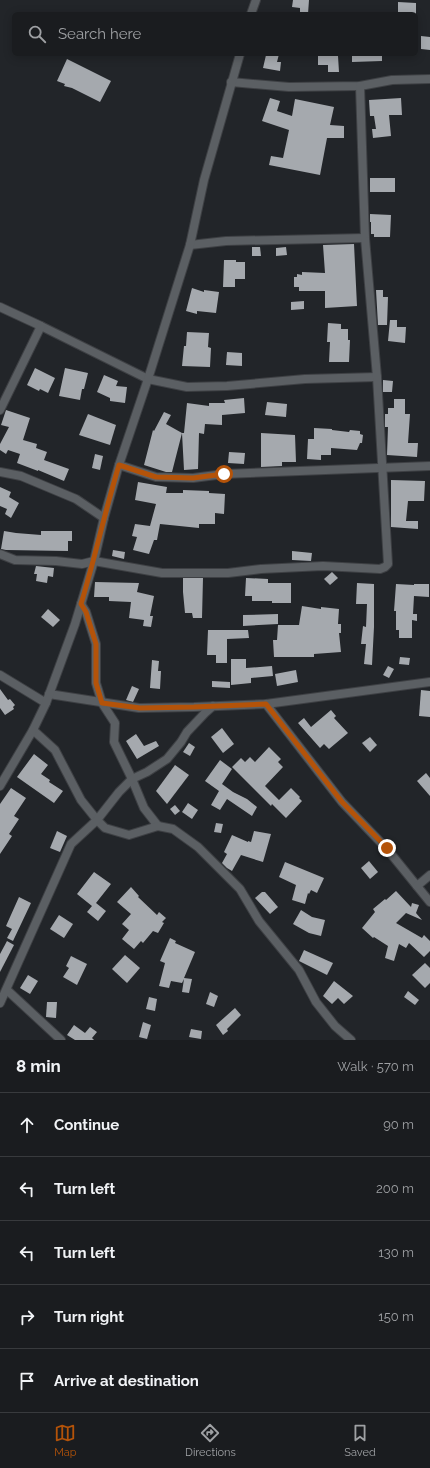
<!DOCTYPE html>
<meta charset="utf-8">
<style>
body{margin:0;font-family:Raleway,sans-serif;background:#232528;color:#f1f3f6}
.stop{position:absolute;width:12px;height:12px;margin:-9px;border:3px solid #b45309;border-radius:50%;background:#fff}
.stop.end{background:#b45309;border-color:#fff;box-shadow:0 1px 4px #0008}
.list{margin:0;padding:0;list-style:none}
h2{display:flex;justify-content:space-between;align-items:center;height:52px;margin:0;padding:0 16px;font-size:17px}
h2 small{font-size:13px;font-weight:400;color:#9fa1a4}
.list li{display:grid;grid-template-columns:26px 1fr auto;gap:12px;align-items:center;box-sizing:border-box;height:64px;padding:0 16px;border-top:1px solid #383a3d}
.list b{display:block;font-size:15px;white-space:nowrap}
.list em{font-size:13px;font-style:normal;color:#9fa1a4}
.icon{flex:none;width:22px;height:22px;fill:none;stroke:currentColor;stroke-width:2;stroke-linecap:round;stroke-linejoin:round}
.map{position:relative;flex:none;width:430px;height:1040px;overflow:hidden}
.search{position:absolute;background:#1a1c1f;box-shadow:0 2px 10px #0003;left:12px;right:12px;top:12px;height:44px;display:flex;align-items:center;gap:10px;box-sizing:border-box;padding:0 14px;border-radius:6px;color:#9fa1a4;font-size:15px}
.sheet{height:372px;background:#1a1c1f}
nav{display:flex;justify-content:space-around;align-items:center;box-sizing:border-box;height:56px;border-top:1px solid #383a3d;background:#1a1c1f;font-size:11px;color:#9fa1a4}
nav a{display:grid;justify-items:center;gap:2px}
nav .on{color:#b45309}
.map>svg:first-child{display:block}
.building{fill:#a5a9ae}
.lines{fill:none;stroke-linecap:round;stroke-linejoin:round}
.minor-casing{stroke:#3e4044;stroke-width:10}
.minor{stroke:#5b5f63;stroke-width:8}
.route{stroke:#b45309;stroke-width:5}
</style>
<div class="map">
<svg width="430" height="1040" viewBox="0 0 430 1040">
<rect width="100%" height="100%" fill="#222529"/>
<!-- building -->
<g class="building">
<path d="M293 0H309L308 14H300V8L292 7Z"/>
<path d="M398 2 416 3V14H398Z"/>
<path d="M421 36 430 37V50L421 49Z"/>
<path d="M270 54H279L277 62H281L280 71 263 68 266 55 270 56Z"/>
<path d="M318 54H326V56H338L339 72H328V65H318Z"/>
<path d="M352 54H382V61L352 62Z"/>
<path d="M67 59 111 81 100 102 72 88 64 86 65 84 57 81Z"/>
<path d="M270 98 280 101 277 111 292 116 295 99 334 107 330 125 344 126V138H327L320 175 269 165 271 156 283 158 289 130 262 121Z"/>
<path d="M401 98 402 115H389L391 136 373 138 372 129H376L374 116H370L369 100Z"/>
<rect x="370" y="178" width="25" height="14"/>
<path d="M370 214 391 215 390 237H374V234H371V222H370Z"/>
<path d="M354 244 357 306 325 308V291H299V287H294V277H297V274L302 275V272L325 273 323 245Z"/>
<path d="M252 247H260L261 256H252Z"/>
<path d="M286 247 287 255 276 256V248Z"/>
<path d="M224 260H236V262H245V279H235V287H223Z"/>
<path d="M192 288 204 292V290L219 292 216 313 197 311V314L186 311Z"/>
<path d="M376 290H383V297H388L387 325H378Z"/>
<path d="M304 301V309L291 310V302Z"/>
<path d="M390 320H397V327H406L405 343 388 341Z"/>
<path d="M328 323 341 324V329H348V340H350L349 362H329L330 342H327Z"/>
<path d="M187 332 209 333 208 347 211 348 210 367 182 366 184 346H186Z"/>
<path d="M227 352 242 353V366L226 365Z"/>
<path d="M35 368 55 378 48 393 40 389 39 391 27 385Z"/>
<path d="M65 368 88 373 84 389H82L80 400 59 396Z"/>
<path d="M104 375 118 381 116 386 127 387 125 403 110 401V398L97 392Z"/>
<path d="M383 380 393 381 392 392H383Z"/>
<path d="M244 398 245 413 222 415V425L205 424 204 434 199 433 198 469 184 470 182 433H184L187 403 209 406V403H225L224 400Z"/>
<path d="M394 399H405V414H410L408 443H418L417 457 387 455 388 427H385V414H388V408H394Z"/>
<path d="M267 402 287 404 286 417 265 415Z"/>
<path d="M6 410 30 418 23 440 37 444 36 448 47 452 44 460 69 469 64 481 38 470V471L17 463 20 454 8 450 6 454 0 450V444L9 427 1 425Z"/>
<path d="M164 412 171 415 166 424 182 433 172 472H166L144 465 153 430 154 431Z"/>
<path d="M88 414 116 425 110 445 79 435Z"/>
<path d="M314 428 332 429V430L349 432 350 430 360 431V434L363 435 362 443H360L357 450 331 448V455H321V460L307 459 308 439H314Z"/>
<path d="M261 433 295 435 296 462H282V466L261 467Z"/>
<path d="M229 452 245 453 244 464 228 463Z"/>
<path d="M95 454 103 456 100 470 92 468Z"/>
<path d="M391 480 425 481 424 501H408L406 521H418V529L391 527Z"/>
<path d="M138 482 167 487 166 493H183V490L209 491V493L225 494 224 514 215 513V524H199V528L160 524 157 540H154L149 554 133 550 137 537 132 536 135 524 150 526 156 504 135 500Z"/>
<path d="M0 487 11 492 9 497 19 503 11 518 5 514 7 509 0 506Z"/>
<path d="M4 531 16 533 41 535V531H72V541H68V551L6 550 1 549Z"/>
<path d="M113 550 125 552 124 559 112 556Z"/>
<path d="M292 551 312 553 311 561 292 560Z"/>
<path d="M36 566 54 568 53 577 48 576 47 583 36 581 37 574H34Z"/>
<path d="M332 572 338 578 330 585 324 579Z"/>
<path d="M183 578H203L202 618H193L192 613H185L183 592Z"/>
<path d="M246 578 268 579V583H291V603H272V601H252V596H245Z"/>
<path d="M95 582 139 583 137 592 154 596 150 616H153L151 627 143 626 144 620 129 618 131 602 109 601V597H94Z"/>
<path d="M357 583 374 584V627L372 665 364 664 366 644H361L363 626 366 627 367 604H356Z"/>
<path d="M396 584 414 585V584H429V597L414 596 413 614H417V621L412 620V638H399V630H396V611H394Z"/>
<path d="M302 606 321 609V607L339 609 338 624H341V633H339L341 652 314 654V657H274L273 640H277L278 625H299Z"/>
<path d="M48 609 60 620 53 627 41 617Z"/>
<path d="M278 614V624L243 626V615Z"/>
<path d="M208 630H248L249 638 227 639V663H216V655H207Z"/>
<path d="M400 657 410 658 409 665 399 664Z"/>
<path d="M231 659H246V668L272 666 273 676 251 678V683L231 685Z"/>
<path d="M152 660 159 661 158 671H161L160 689 150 688Z"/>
<path d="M388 666 394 669 389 678 383 675Z"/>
<path d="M296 670 298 682 277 686 275 674Z"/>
<path d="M212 681 230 682V688L212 687Z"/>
<path d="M132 686 139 689 133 702 126 700Z"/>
<path d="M0 689 8 700 10 699 15 705 13 707 14 709 5 715 0 708Z"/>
<path d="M421 690 430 691V717L419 716Z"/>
<path d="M331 710 336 716 334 718 348 733 329 749 324 744 320 748 298 723 304 718 311 727Z"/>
<path d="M222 728 234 744 223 753 211 737Z"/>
<path d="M136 734 144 746 156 741 159 746 137 759 126 741Z"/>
<path d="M370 737 377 745 370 752 362 743Z"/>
<path d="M189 743 195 747 190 756 183 752Z"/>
<path d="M269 747 281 759 278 762 283 767 265 786 279 800 291 788 300 797 299 798 302 801 286 818 272 804 271 806 232 767 241 758 245 762 250 757 255 762Z"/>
<path d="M34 754 48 765 41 774 50 780 49 782 63 791 54 803 17 777Z"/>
<path d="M220 760 232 769 222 784 233 792 247 799 257 807 252 816 227 799 220 810 211 805 219 791 205 781Z"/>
<path d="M175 765 189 775 167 804 156 791Z"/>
<path d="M426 773 430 778V796L417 781Z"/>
<path d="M11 788 26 798 14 816 19 819 9 834 12 836 0 854V804Z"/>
<path d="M188 803 198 810 192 819 182 812Z"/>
<path d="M175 805 180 811 175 815 170 809Z"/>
<path d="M216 823 223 824 221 833 214 832Z"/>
<path d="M57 831 67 836 60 852 50 848Z"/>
<path d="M254 831 271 834 263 862 241 855 232 871 227 868 222 863 227 854 224 852 232 835 248 842V841L251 842Z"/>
<path d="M369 861 378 872 370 879 361 868Z"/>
<path d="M285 862 324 878 317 893 311 890 309 894 308 893 305 904 292 900 296 885 279 877Z"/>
<path d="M94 872 111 884 96 903 106 911 98 921 87 912 92 906 77 894Z"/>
<path d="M131 887 139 896 138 897 157 915 159 912 166 918 162 922 164 923 158 933 153 931 143 943 141 941 134 949 122 939 129 930 122 924 131 914 117 902Z"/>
<path d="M396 891 411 907 412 903 419 905 416 913 422 920 406 913 396 923 422 938 424 935 430 941V951L424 957 409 943 406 948 399 944 394 961 385 958 388 946 374 937 373 938 362 928 375 912 373 909 385 899 386 900Z"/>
<path d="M262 892H265L278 907 270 914 255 898Z"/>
<path d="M19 897 31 903 13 941 7 938 12 929 6 926Z"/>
<path d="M301 910 312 917 325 920 321 936 309 933 293 924Z"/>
<path d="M59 915 73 924 64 938 50 929Z"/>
<path d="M170 938 176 941 175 943 195 952 184 978 192 979 189 993 182 992 184 979 182 983 171 981 169 988 159 986 165 963 160 961Z"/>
<path d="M7 941 14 945 0 972V954Z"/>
<path d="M304 950 333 963 327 975 299 961Z"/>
<path d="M125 955 140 968 127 983 112 969Z"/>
<path d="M71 956 87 964 77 985 63 977 69 968 66 966Z"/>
<path d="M425 963 430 968V983L425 988 412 975Z"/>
<path d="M28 975 38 981 30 994 20 988Z"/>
<path d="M334 981 353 996 344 1004 338 998 332 1004 323 996Z"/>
<path d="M408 991 419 1000 415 1005 404 997Z"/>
<path d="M210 992 218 996 214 1007 206 1004Z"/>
<path d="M149 997 157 999 155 1011 146 1009Z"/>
<path d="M47 1002H57L56 1018 46 1017Z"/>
<path d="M235 1008 241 1015 227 1029 228 1031 223 1035 216 1025Z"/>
<path d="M143 1022 151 1025 147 1039 139 1037Z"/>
<path d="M74 1025 85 1033 90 1027 97 1032 92 1038 94 1040H75L67 1035Z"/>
<path d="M191 1029 202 1031 201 1039 189 1037Z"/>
</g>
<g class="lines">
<!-- minor casing -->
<g class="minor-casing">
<g id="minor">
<path d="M251 14 256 0"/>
<path d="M231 82 289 87 360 86 392 80 430 79"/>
<path d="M190 245 226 241 365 238"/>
<path d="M0 307 41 326 148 379 187 387 227 386 305 379 377 377"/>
<path d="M0 410 41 326"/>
<path d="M119 465 156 477 193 478 224 474 430 466"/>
<path d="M0 472 21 476 76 499 104 518"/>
<path d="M0 554 15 560 56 561 82 564 94 561 162 573H228L261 569 323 566 380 569 385 567 388 564 377 377 365 238 360 86"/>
<path d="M81 604 86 612 96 644V683L102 703 115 723 114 742 132 779 144 808 158 826"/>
<path d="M0 675 46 703"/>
<path d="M49 694 139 708 194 707 266 704 430 682"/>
<path d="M266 704 342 802 387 849 430 902"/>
<path d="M33 730 55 750 81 800 97 820 105 828 129 835 158 826 173 829 198 847 240 889 259 921 299 970 316 1002 335 1026 351 1040"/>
<path d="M0 786 33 730 46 703 75 624 94 561 104 518 119 465 148 379 190 245 204 180 240 54"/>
<path d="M417 886 430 875"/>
<path d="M7 990 61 1040"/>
<path d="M0 1003 71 844 97 820 119 792 132 779 147 772 167 759 181 742 187 732 205 713 213 706"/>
</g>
</g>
<!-- minor -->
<use href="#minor" class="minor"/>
</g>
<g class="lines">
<!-- route -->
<path class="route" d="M224 474 193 478 156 477 119 465C105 511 95 558 81 604L86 612 96 644V683L102 703 140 708 194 707 266 704 342 802 387 848"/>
</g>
</svg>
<div class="stop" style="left:224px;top:474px"></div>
<div class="stop end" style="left:387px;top:848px"></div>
<div class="search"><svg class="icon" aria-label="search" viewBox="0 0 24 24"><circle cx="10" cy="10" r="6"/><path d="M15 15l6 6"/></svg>Search here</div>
</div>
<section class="sheet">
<h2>8 min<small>Walk · 570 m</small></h2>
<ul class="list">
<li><svg class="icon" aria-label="ahead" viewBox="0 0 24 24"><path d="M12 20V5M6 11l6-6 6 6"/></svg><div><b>Continue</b></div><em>90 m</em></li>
<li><svg class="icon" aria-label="left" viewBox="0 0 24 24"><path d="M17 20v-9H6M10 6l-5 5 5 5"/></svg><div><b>Turn left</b></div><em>200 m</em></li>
<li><svg class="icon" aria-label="left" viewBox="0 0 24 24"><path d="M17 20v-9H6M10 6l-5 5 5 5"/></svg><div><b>Turn left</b></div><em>130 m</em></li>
<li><svg class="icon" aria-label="right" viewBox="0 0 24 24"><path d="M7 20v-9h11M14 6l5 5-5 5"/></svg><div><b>Turn right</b></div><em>150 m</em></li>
<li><svg class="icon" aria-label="arrive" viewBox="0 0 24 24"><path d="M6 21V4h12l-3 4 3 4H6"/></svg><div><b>Arrive at destination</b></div></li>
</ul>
</section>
<nav>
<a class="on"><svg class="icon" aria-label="map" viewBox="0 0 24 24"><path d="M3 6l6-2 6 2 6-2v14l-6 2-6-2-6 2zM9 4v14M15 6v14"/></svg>Map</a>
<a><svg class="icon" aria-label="directions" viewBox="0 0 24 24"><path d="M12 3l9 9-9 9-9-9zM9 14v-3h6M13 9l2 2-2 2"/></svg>Directions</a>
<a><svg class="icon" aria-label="saved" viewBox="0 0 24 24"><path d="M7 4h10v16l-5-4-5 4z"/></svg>Saved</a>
</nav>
